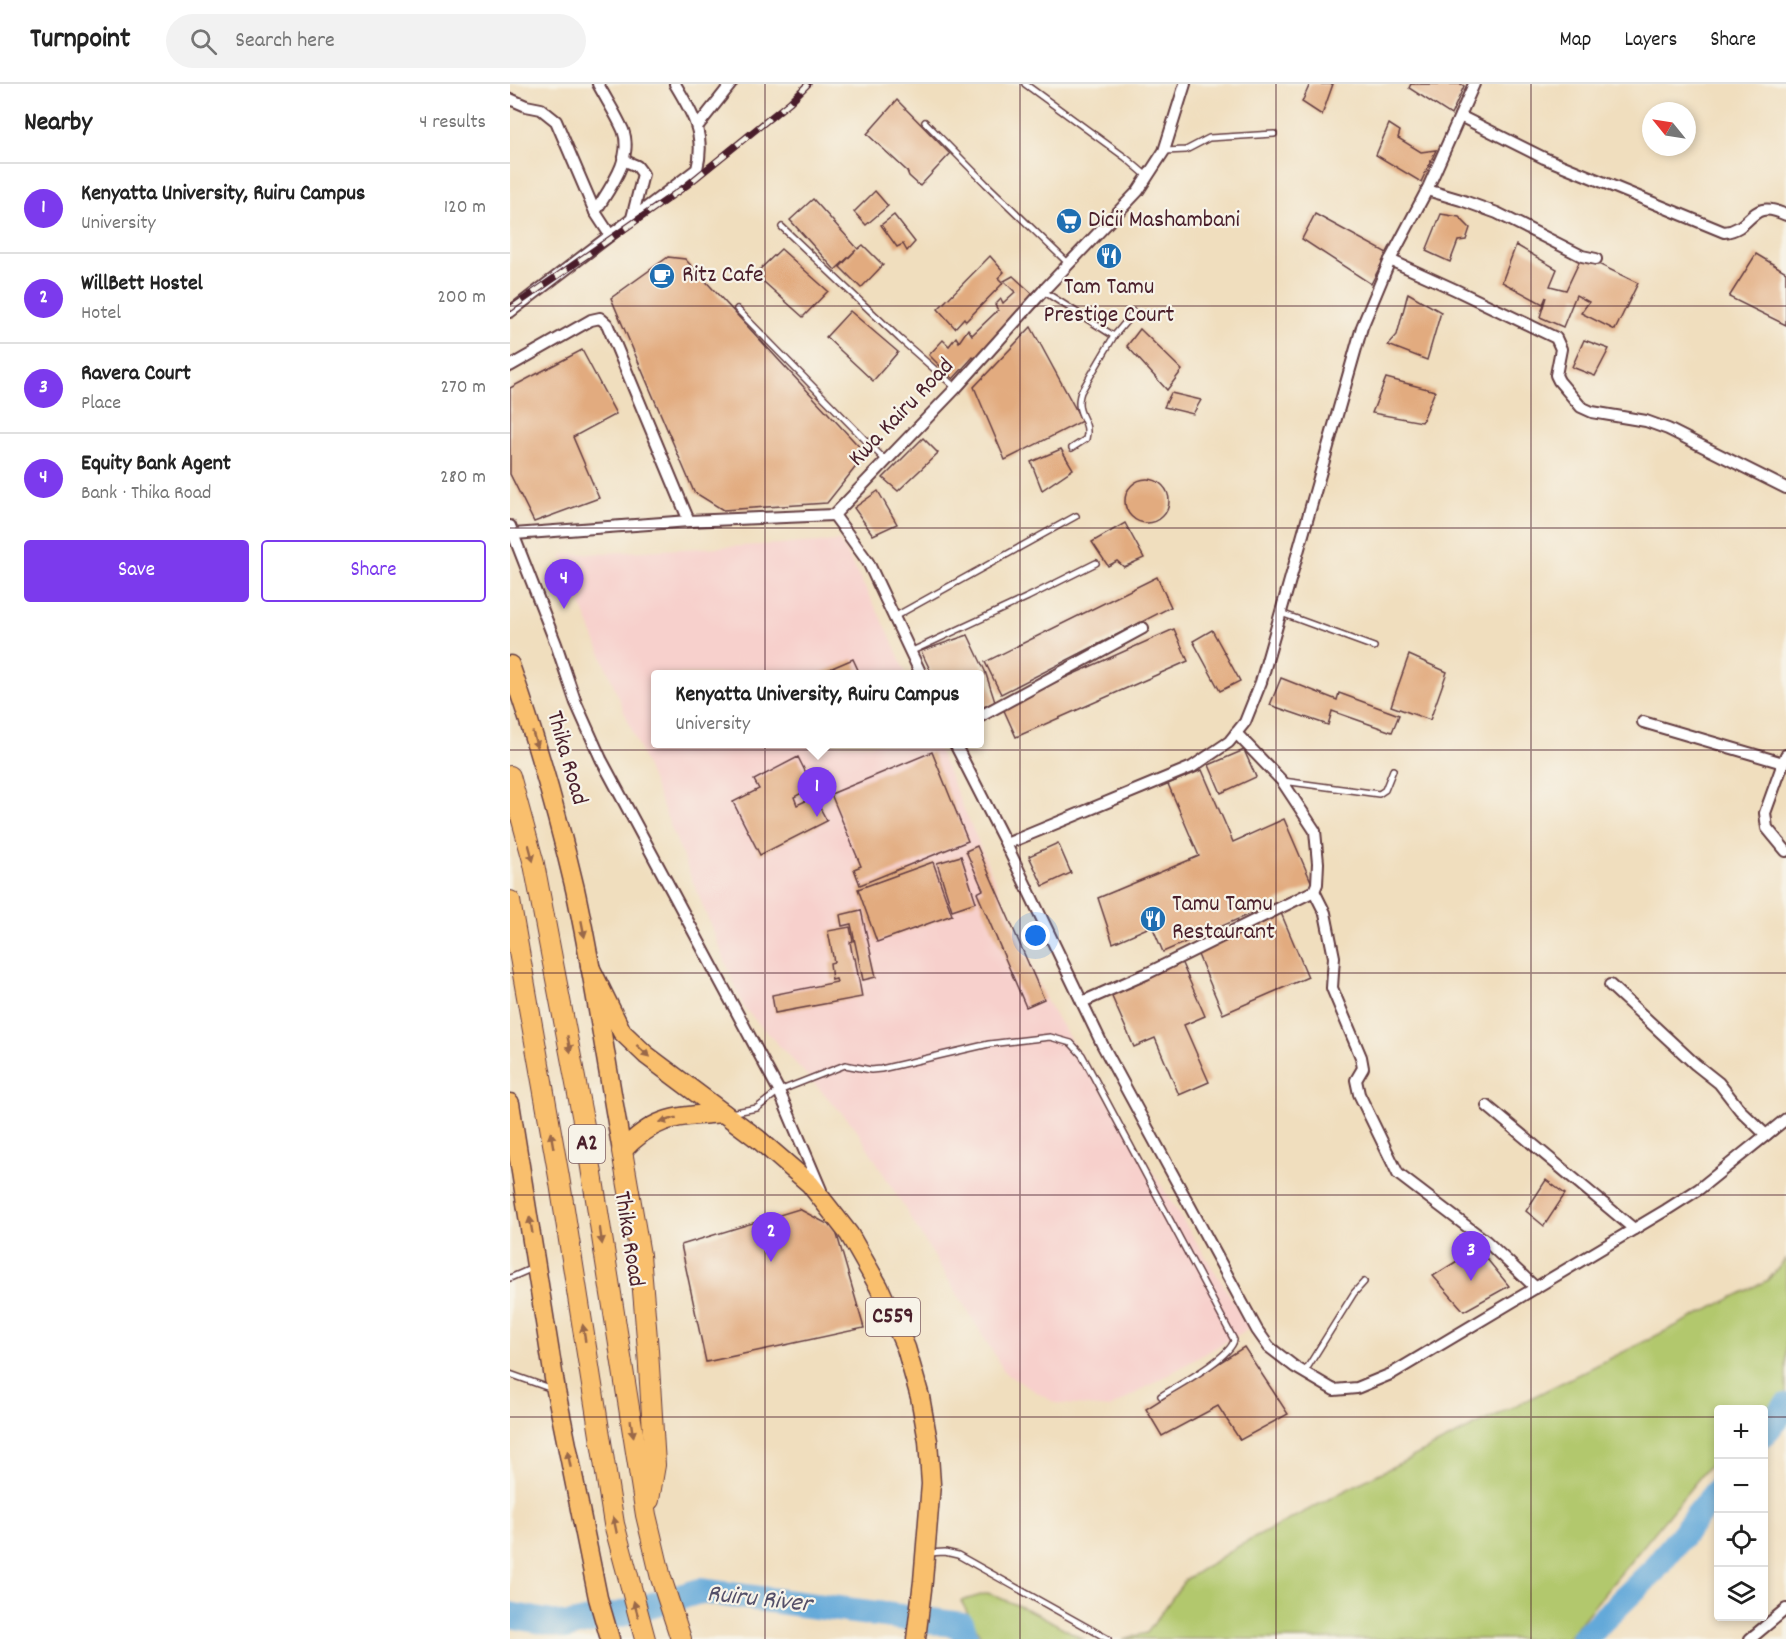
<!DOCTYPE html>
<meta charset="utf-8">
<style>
body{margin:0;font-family:Dekko,sans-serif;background:#f2f2f2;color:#222}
.controls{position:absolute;right:18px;bottom:18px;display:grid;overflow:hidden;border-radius:6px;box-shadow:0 3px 9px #0003}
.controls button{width:54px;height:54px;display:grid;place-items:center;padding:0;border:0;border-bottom:2px solid #e0e0e0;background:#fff;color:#222;font:30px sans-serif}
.compass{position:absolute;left:1132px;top:18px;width:54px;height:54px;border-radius:50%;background:#fff;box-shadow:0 3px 9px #0003;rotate:300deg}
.you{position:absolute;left:526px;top:852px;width:21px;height:21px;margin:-15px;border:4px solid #fff;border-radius:50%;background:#1a73e8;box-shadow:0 0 0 9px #1a73e833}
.badge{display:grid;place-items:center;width:39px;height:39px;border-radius:50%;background:#7c3aed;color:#fff;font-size:20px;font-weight:700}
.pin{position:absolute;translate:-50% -50px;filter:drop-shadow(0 2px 3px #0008)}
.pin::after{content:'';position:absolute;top:32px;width:21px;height:18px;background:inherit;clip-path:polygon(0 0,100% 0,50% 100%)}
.popup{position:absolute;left:141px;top:586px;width:333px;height:78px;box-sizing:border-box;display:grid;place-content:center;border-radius:6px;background:#fff;filter:drop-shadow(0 2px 4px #0005);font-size:20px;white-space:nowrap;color:#767676}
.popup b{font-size:22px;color:#222}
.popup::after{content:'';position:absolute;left:50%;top:100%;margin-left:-12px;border:12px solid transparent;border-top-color:#fff}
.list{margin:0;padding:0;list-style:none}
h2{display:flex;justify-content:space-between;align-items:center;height:78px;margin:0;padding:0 24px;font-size:26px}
h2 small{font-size:20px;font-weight:400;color:#767676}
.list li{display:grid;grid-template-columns:39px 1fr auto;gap:18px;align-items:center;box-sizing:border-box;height:90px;padding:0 24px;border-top:2px solid #e0e0e0}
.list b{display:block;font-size:22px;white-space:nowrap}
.list p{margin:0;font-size:20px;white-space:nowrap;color:#767676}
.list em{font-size:20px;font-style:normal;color:#767676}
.actions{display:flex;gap:12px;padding:18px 24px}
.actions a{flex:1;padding:14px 0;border:2px solid #7c3aed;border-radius:6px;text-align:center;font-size:21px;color:#7c3aed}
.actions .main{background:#7c3aed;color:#fff}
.icon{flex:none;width:33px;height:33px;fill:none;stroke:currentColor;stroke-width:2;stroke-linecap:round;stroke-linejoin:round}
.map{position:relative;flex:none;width:1276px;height:1555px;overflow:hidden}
header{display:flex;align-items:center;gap:36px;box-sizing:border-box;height:84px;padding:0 30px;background:#fff;border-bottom:2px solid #e0e0e0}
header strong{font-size:28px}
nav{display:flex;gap:33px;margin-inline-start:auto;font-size:21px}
.search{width:420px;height:54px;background:#f2f2f2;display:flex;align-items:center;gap:15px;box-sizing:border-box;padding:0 21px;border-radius:33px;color:#767676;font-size:22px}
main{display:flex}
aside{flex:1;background:#fff}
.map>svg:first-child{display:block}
.built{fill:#f7d0cc}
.green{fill:#b2c86d;stroke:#7e744c;stroke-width:1.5}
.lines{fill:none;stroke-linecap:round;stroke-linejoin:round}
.river{stroke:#63a9d9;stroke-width:26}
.building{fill:#e2ab7f}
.lane-casing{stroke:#633c41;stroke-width:8}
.street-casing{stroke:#633c41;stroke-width:14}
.primary-casing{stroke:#633c41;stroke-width:21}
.highway-casing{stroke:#633c41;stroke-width:22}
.lane{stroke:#fff;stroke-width:5}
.street{stroke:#fff;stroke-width:10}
.primary{stroke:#f9bf6d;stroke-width:18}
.highway{stroke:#f9bf6d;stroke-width:20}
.rail-casing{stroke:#4a1f2b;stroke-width:7}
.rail{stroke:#f7f3e8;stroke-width:4.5;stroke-dasharray:14;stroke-linecap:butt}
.oneway{fill:#996749}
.grid{fill:none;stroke:#4a1f2b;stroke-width:1.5;stroke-opacity:0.55}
.labels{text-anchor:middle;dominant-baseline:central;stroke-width:4.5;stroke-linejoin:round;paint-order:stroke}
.shield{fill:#f7f3e8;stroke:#7e5f64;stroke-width:1.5}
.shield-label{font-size:22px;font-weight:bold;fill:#4a1f2b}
.poi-label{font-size:24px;fill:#4a1f2b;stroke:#f7f3e8;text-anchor:start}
.street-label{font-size:24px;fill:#4a1f2b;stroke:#f7f3e8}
.water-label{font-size:26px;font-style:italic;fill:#534f68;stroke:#f7f3e8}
</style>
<header>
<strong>Turnpoint</strong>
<div class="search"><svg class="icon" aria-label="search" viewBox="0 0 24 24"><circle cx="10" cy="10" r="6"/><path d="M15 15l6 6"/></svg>Search here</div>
<nav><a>Map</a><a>Layers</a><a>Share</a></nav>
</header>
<main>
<aside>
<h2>Nearby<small>4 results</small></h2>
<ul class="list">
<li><span class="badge">1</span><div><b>Kenyatta University, Ruiru Campus</b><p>University</p></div><em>120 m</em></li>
<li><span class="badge">2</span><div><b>WillBett Hostel</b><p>Hotel</p></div><em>200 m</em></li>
<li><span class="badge">3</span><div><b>Ravera Court</b><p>Place</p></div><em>270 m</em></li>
<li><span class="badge">4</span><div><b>Equity Bank Agent</b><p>Bank · Thika Road</p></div><em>280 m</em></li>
</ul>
<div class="actions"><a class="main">Save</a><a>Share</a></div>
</aside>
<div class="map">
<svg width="1276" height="1555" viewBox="0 0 1276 1555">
<rect width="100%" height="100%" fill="#f7f3e8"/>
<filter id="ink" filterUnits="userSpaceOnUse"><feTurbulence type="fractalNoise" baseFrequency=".0167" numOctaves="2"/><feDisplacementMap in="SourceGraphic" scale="12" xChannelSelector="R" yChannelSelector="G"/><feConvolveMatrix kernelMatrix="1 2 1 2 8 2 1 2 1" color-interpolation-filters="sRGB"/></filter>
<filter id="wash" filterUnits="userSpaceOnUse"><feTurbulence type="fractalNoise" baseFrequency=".008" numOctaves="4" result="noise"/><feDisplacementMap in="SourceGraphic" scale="24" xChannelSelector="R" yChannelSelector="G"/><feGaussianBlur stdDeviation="1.35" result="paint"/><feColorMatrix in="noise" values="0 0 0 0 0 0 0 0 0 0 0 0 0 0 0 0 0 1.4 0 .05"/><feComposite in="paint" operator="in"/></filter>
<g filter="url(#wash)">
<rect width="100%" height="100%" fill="#f0debe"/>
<!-- built -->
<path class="built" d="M330 457 378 547 396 590H145V660H426L537 918 740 1244 600 1324 545 1319 496 1290 345 1043 234 924 51 471Z"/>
<!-- green -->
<g class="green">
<path d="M1276 1175V1317L1254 1335V1326H1208V1371L1057 1555H613L637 1549 675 1496 727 1463 840 1404 1258 1196Z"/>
<path d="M478 1509 530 1531 573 1555H472L451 1517Z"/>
</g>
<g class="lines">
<!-- river -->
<g class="river">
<path d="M1254 1350 1276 1322"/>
<path d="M0 1531 57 1542 116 1529 190 1507 452 1541 456 1555"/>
<path d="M1073 1555 1143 1487 1208 1406"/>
</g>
</g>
<g id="blocks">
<!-- building -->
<g class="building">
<path d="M800 0H823L812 31 792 18Z"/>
<path d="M901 0H951L954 2 941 31 899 4Z"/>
<path d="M387 16 440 70 410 102 399 92 397 87 357 50Z"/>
<path d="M879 40 890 47 888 54 911 68 926 66 911 98 866 71Z"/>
<path d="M365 107 378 122 356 141 344 128Z"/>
<path d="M303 115 348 165 353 161 373 181 351 204 330 183 346 166 325 186 280 136Z"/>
<path d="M805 130 877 169 861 200 792 155Z"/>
<path d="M931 130 949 133 960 144 956 156 948 157 940 178 916 167Z"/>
<path d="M384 131 405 158 397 167 393 160 387 163 371 141Z"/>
<path d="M1006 161 1047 185 1040 202 1056 206 1072 172 1128 199 1105 246 1071 229 1079 218 1066 211 1053 243 1030 233 1036 213 1033 220 992 198Z"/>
<path d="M271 165 318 207 293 233 245 190Z"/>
<path d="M1246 170 1276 188V241L1219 213Z"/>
<path d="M480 172 494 188 488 194 493 199 456 237 454 234 445 244 428 225Z"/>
<path d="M158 173 175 175 356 370 317 419 213 426 184 408 101 214Z"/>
<path d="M503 192 525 212 466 276 463 273 443 295 419 271 433 256 439 262 446 253 449 258 458 245 462 251 488 226 485 221 491 215 493 219 505 208 494 197Z"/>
<path d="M898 209 931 228 917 276 878 261 887 251Z"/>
<path d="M340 227 388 268 363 297 316 253Z"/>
<path d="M521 243 572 337 495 376 464 303Z"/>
<path d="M630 245 672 286 657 306 617 262Z"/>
<path d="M1074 256 1099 265 1085 292 1062 283Z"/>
<path d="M72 266 106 330 63 353 89 414 24 438 0 390V304Z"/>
<path d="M876 294 925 307 912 338 862 329Z"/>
<path d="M661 309 691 316 683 330 654 323Z"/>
<path d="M413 354 428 369 388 407 373 394Z"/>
<path d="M551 365 563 385 532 406 521 378Z"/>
<circle cx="637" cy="417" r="22"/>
<path d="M368 407 387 440 363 451 344 424Z"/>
<path d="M615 439 634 474 614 483 607 477 598 482 582 458Z"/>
<path d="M647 493 661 523 491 610 475 578Z"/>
<path d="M664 545 678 577 506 653 492 622Z"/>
<path d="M702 546 730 597 710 607 683 557Z"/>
<path d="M458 551 475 587 485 618 469 625V590H422L411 567Z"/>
<path d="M899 571 937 588 920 636 881 622Z"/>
<path d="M343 575 349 588 345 590H308Z"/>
<path d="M771 594 827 616 829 609 889 631 882 648 822 627 818 641 760 621Z"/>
<path d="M734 666 746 693 711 709 699 681Z"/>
<path d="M422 668 458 757 350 801 344 785 351 782 321 710Z"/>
<path d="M288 673 303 703 284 713 287 721 304 713 317 737 250 771 223 718 249 705 244 696Z"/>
<path d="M692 686 723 758 774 735 803 802 653 868 642 842 603 859 588 814 689 772 658 700Z"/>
<path d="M548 759 561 789 533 802 519 772Z"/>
<path d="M467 762 534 915 516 923 467 809 473 806 456 767Z"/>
<path d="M451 772 466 818 442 826 427 779Z"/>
<path d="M423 778 442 831 367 858 348 805Z"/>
<path d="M351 826 366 893 353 896 341 840 332 842 330 831Z"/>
<path d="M771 829 798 893 713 930 686 866Z"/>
<path d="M340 843 343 857 340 858 343 874H345L352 913 265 929 262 911 327 898 326 895 322 896 320 879 324 878 318 847Z"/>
<path d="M670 875 695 932 674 941 699 998 669 1011 645 954 624 963 599 906Z"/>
<path d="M1036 1096 1055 1110 1034 1142 1016 1127Z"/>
<path d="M289 1125 325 1144 354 1244 196 1278 171 1161Z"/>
<path d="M968 1164 999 1202 954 1227 923 1192Z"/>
<path d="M734 1263 778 1330 730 1356 708 1322 652 1352 636 1325Z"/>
</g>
</g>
</g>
<g filter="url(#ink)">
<use href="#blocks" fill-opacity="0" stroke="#633c41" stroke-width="1.5"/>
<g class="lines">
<!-- lane casing -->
<g class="lane-casing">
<g id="lane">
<path d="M515 0 616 74 637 92"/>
<path d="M415 38 476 100 559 180"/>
<path d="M655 67 676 66 699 54 764 50"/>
<path d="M272 143 390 255 446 304"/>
<path d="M533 207 604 252 571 308C563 331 582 336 576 355L562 364"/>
<path d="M227 225 376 377"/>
<path d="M604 252 624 228"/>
<path d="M771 529 864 563"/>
<path d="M384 533 566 432"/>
<path d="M400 568 518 513 586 479"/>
<path d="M773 697 869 710 875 706 883 686"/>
<path d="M220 1029 247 1024 269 1007 335 981 361 986 371 985 479 960 540 953 561 959 572 971 724 1256C721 1273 667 1302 651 1312"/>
<path d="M0 1194 23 1184"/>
<path d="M794 1289 844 1209 854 1198"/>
<path d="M0 1290 42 1305"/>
<path d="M417 1469 435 1468 448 1471 598 1555"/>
</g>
</g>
<!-- street casing -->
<g class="street-casing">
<g id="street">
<path d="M0 15 16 22 31 25 46 37 85 128 100 151"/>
<path d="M950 32 1034 74 1214 148C1245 145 1238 113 1276 131"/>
<path d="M187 43 221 0"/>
<path d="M113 76 127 82 133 90 122 134"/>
<path d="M917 106 951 116 987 129 1072 172 1086 175"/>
<path d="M85 128C99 105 124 74 113 46 106 30 96 15 88 0"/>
<path d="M880 176 946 206 1046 254 1051 265 1046 291 1049 297 1071 323 1082 328 1136 337 1158 345 1276 404"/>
<path d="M0 228 187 85C196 51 182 28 165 0"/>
<path d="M0 282 81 236 90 234 97 240 179 437"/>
<path d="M324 431 358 478 411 590"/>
<path d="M0 442 46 560 66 619 91 675 269 1007 311 1106"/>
<path d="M4 450 179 437 324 431 446 304 533 207 628 107 654 67 675 0"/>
<path d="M469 633 633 544"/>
<path d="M1133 638 1273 679"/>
<path d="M445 660 496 760 593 962 747 1246 759 1263 785 1283 824 1306 847 1304 881 1290 1156 1126 1189 1105 1276 1035"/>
<path d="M1276 671 1255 729 1257 744 1276 767"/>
<path d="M496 760 682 683 719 658 735 638 751 598 852 243 880 176 917 106 964 0"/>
<path d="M804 807 815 829 824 873 822 904 851 973 853 984 846 996 849 1010 888 1090 976 1157 1026 1204"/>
<path d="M1100 901 1185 980 1209 999 1230 1026 1256 1051"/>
<path d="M572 918 636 890 804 807 807 800 808 779 805 747 772 697 726 649"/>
<path d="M977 1022 1124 1145"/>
<path d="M1240 1555 1276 1525"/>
</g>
</g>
<!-- primary casing -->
<g class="primary-casing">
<g id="primary">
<path d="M0 581C26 654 47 729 65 805 84 891 96 979 112 1067"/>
<path d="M80 883 112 948 136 971 248 1055 300 1100 339 1150 369 1203 396 1264 410 1313 418 1357 421 1400 413 1497 406 1555"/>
<path d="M0 1019 46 1307 88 1514 100 1555"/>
<path d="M112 1067C146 1031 166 1033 213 1029"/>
</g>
</g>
<!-- highway casing -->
<g class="highway-casing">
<g id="highway">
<path d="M0 692 24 780 76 1052 136 1431 151 1494 171 1555"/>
<path d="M0 817 49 1093 104 1440 135 1555"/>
<path d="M112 1067 130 1171 138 1266 145 1381 139 1416"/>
</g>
</g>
<!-- lane -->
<use href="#lane" class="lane"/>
<!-- street -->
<use href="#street" class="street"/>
<!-- primary -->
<use href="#primary" class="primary"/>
<!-- highway -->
<use href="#highway" class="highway"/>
<!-- rail casing -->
<g class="rail-casing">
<path id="rail" d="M0 225 176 102 280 18 298 0"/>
</g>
<!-- rail -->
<use href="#rail" class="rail"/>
</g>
<!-- one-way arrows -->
<defs><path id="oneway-solid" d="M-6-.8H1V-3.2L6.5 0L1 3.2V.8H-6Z" transform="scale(1.5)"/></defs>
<g class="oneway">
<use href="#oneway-solid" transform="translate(25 656) rotate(73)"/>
<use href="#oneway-solid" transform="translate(21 769) rotate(75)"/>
<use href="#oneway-solid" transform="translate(73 845) rotate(79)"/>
<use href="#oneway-solid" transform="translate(59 960) rotate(79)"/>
<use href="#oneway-solid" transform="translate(133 967) rotate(43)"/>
<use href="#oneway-solid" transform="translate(158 1036) rotate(165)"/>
<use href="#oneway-solid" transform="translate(42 1056) rotate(-100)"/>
<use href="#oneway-solid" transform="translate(21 1141) rotate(-100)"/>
<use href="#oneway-solid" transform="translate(91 1152) rotate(82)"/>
<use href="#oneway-solid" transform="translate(74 1249) rotate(-99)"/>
<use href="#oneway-solid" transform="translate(122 1345) rotate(81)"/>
<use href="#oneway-solid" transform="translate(59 1375) rotate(-101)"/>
<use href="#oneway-solid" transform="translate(105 1441) rotate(-102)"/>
<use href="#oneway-solid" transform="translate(126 1525) rotate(-106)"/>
</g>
</g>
<!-- grid -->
<path class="grid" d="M255 0V1555M510 0V1555M766 0V1555M1021 0V1555M0 222H1276M0 444H1276M0 666H1276M0 889H1276M0 1111H1276M0 1333H1208M1254 1333H1276"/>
<!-- icons -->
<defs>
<g id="supermarket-disc" transform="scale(1.35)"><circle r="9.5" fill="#1f6fb2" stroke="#f7f3e8"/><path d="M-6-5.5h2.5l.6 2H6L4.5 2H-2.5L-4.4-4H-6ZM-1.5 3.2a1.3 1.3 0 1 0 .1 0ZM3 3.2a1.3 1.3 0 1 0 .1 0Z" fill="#fff"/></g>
<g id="restaurant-disc" transform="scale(1.35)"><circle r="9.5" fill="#1f6fb2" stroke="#f7f3e8"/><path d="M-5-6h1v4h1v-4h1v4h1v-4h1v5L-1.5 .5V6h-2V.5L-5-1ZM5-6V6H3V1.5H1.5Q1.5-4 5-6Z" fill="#fff"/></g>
<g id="cafe-disc" transform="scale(1.35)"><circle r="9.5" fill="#1f6fb2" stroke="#f7f3e8"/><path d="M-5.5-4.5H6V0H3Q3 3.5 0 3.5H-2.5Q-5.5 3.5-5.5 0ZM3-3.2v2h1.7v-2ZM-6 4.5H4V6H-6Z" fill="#fff"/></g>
</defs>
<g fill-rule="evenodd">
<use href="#supermarket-disc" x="559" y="137"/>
<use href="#restaurant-disc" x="599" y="172"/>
<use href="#cafe-disc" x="152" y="192"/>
<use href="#restaurant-disc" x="643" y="835"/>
</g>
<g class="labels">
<!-- shield labels -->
<g class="shield">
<rect x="59" y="1041" width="36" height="38" rx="4.5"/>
<rect x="356" y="1214" width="54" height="38" rx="4.5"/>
</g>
<g class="shield-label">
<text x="77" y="1060">A2</text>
<text x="383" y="1233">C559</text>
</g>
<!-- poi labels -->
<g class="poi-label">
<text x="578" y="137">Dicii Mashambani</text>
<text x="172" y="192">Ritz Cafe</text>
<text x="599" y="204" text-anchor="middle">Tam Tamu<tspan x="599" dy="28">Prestige Court</tspan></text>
<text x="662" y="821">Tamu Tamu<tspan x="662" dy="28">Restaurant</tspan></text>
</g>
<!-- street labels -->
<g class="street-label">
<text transform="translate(392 329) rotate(-46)">Kwa Kairu Road</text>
<text transform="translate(56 674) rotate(74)">Thika Road</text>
<text transform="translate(118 1155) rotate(81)">Thika Road</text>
</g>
<!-- water labels -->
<g class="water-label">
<text transform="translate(249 1516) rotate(6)">Ruiru River</text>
</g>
</g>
</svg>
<div class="controls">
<button>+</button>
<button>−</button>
<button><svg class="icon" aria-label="locate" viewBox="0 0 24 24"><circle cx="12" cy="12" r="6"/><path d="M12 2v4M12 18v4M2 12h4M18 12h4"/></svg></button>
<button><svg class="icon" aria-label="layers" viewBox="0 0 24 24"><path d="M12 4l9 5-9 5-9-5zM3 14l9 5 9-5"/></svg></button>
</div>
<svg class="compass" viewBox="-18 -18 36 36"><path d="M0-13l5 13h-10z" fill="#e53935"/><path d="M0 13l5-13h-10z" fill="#767676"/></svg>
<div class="you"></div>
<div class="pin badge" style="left:307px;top:733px">1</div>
<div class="popup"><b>Kenyatta University, Ruiru Campus</b>University</div>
<div class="pin badge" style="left:261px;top:1178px">2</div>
<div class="pin badge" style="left:961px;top:1197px">3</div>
<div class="pin badge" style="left:54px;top:525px">4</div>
</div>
</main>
